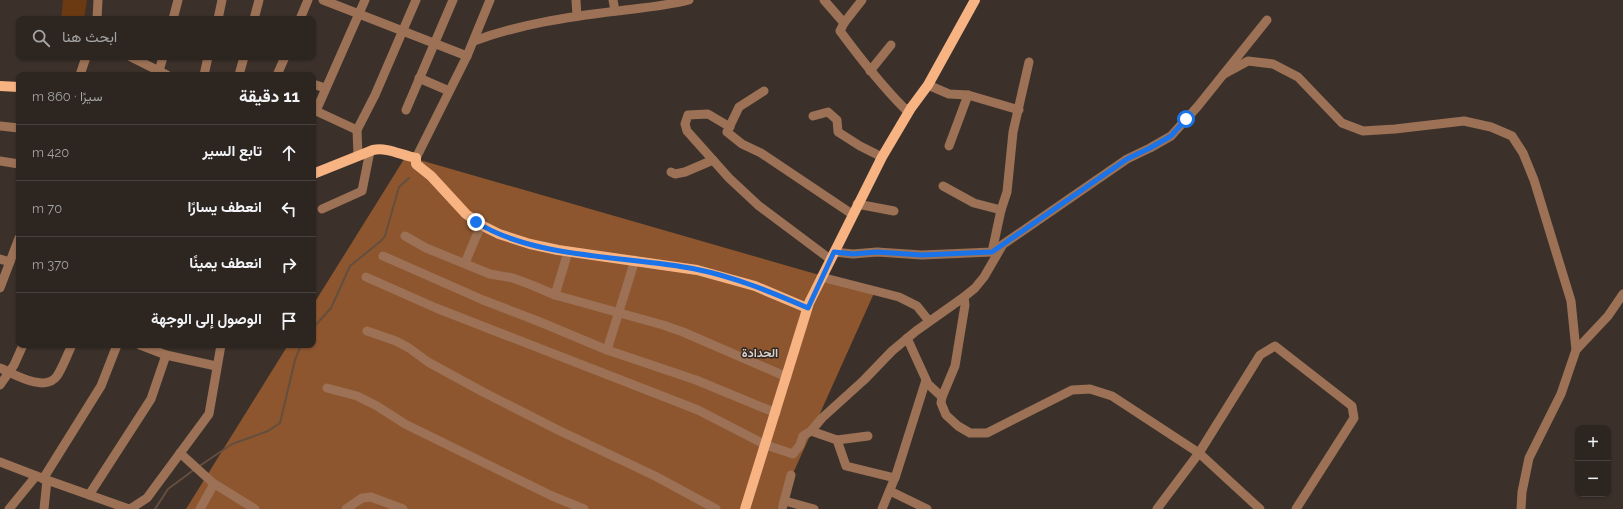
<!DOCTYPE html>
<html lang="ar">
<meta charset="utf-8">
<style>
body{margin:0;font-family:Raleway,Vazirmatn,sans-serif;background:#38312d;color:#f1f3f6;direction:rtl}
.controls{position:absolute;right:12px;bottom:12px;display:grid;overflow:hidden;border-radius:8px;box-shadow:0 1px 3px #0004}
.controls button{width:36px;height:36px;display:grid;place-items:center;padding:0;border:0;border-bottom:1px solid #48423e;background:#2c2520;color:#f1f3f6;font:20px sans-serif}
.stop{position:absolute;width:12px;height:12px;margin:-9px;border:3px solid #1a73e8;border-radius:50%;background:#fff}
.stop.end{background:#1a73e8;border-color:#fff;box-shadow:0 1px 4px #0008}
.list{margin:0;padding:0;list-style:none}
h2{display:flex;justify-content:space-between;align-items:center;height:52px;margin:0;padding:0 16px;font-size:17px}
h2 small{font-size:13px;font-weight:400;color:#a6a5a5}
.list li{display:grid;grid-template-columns:26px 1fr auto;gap:12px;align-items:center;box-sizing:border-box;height:56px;padding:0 16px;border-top:1px solid #48423e}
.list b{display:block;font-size:15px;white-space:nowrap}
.list em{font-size:13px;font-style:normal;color:#a6a5a5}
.icon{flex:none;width:22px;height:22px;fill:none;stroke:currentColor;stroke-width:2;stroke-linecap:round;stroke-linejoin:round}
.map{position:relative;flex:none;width:1623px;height:509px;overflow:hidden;direction:ltr}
.search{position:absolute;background:#2c2520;box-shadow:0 1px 3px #0004;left:16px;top:16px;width:300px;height:44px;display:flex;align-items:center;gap:10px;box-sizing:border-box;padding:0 14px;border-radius:8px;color:#a6a5a5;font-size:15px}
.panel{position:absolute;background:#2c2520;box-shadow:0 1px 3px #0004;left:16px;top:72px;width:300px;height:276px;border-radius:8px;direction:rtl}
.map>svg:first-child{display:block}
.green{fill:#6b3912}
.forest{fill:#8d562e}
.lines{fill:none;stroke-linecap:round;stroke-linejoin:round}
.stream{stroke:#634e3f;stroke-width:2}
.minor{stroke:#9c7155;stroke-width:9}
.major{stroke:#f8b383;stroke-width:10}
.route{stroke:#1a73e8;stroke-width:5}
.labels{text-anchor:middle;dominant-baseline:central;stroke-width:3;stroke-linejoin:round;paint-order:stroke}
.neighbourhood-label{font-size:12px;font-weight:bold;fill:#d7d0cc;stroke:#312720}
</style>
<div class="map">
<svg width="1623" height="509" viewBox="0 0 1623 509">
<rect width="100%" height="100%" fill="#3b312a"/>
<!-- green -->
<path class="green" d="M63 0H87L84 19H61Z"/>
<!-- forest -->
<path class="forest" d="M406 156 875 291 777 509H186L288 345H313V305Z"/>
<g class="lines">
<!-- stream -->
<g class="stream">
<path d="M313 328 331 308 350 266 381 241 385 236 399 187 409 178"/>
<path d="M198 467 232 444 268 431 280 423 295 360 301 345"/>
<path d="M155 509 168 489 195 469"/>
</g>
<!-- minor -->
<g class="minor">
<path d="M323 0 467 56"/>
<path d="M576 0 577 16"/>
<path d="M613 0 615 11"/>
<path d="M824 0 844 23 840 31C860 58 881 85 905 109L911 108"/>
<path d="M97 19 98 0"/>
<path d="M173 19 178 0"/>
<path d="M218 19 222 0"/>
<path d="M254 19 259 0"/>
<path d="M300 19 308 0"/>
<path d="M844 23 862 0"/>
<path d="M474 41C520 24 568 17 617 11 641 8 666 6 689 0"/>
<path d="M131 57 167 75"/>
<path d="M159 71 163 57"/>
<path d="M870 71 891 45"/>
<path d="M1224 74 1248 61 1273 64 1298 77 1342 123 1363 131 1395 129 1464 121 1491 127 1512 136 1523 153 1534 180 1571 301 1576 350 1561 394 1529 458 1522 492 1521 509"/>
<path d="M80 75 86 57"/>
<path d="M204 75 208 57"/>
<path d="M239 75 244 57"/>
<path d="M277 75 285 57"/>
<path d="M419 78 449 91"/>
<path d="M313 84 325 88"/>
<path d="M928 85 949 94 968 95 1019 110"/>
<path d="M764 91 739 107 727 132 742 144 761 153 852 214"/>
<path d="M406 110 453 0"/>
<path d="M813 116 828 112 837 120 838 132 860 146 882 157"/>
<path d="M0 126 19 128"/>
<path d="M730 127 708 114 688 115 685 124 687 131 729 178 759 206 830 259"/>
<path d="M357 130 316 111 365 0"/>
<path d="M949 146 968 95"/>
<path d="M358 155 357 130 375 95 416 0"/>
<path d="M416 158 467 56 490 0"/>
<path d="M0 161 19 164"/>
<path d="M671 172 675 174 685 172 713 160"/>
<path d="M943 186 974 203 1001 210"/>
<path d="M857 204 894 211"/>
<path d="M322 209 362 191 370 151"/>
<path d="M405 236 426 248 490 274 513 278 534 286 555 295 663 325 683 332 787 377"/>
<path d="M834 252 853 254 877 252 922 255 992 252 1127 159 1150 148 1171 136 1198 106 1267 20"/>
<path d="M992 252 1001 210 1007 192 1013 132 1029 62"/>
<path d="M383 256 483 300 540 322 607 350 696 380 776 413"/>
<path d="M0 259 10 262"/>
<path d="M465 263 481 225"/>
<path d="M366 277 436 308 698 410 766 445 793 454 800 445 803 436 811 431 822 418 864 380 892 351 916 331 964 297 975 288 984 277 1002 246"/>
<path d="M821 277 899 297 917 306 929 321"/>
<path d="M0 288 19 238"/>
<path d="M555 295 568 252"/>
<path d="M964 297 965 305 955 366 942 397 941 403 946 415 958 426 970 433H987L1072 390 1090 389 1112 396 1199 453 1260 509"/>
<path d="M367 331 396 341 409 348 428 362 483 392 558 430 655 476 716 509"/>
<path d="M907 338 928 384 942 397"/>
<path d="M140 345 166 355 216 366"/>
<path d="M607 350 635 260"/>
<path d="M1576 350 1608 316 1623 294"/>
<path d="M0 368C14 374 45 393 57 376 63 367 67 355 72 345"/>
<path d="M0 385 14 365 23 345"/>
<path d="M327 388 357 396 377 406 405 424 552 496 584 509"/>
<path d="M811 431 837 440 846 466 895 478"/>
<path d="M837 440 868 436"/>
<path d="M180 453 213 483 255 509"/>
<path d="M0 462 47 480 129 509"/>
<path d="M43 479 101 386 117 345"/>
<path d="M890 491 927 509"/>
<path d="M89 495 151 399 166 355"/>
<path d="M785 501 814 509"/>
<path d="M9 509 36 476"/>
<path d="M44 509 47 480"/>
<path d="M130 509 147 498 209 414 221 345"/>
<path d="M200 509 214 484"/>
<path d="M346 509 362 498 371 497 403 509"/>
<path d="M782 509 791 475"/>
<path d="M882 509 896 475 926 380"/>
<path d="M1157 509 1199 453 1260 355 1275 346 1352 406 1354 418 1296 509"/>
</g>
<!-- major -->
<g class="major">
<path d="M0 86 19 87"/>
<path d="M313 174 373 150C387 147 401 155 416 158V164L431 176 466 214 483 226 499 234 530 244 558 250 697 270 755 286 807 308"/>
<path d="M745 509 809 303 882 157 911 108 928 85 975 0"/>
</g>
</g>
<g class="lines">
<!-- route -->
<path class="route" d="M476 222C534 259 628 256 695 269 735 277 771 292 808 308L834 252 853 254 877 252 922 255 992 252 1127 159 1150 148 1171 136 1186 119"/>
</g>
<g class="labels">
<!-- neighbourhood labels -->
<g class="neighbourhood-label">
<text x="760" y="353">الحدادة</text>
</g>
</g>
</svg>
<div class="controls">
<button>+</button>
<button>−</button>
</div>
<div class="stop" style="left:1186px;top:119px"></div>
<div class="stop end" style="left:476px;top:222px"></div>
<div class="search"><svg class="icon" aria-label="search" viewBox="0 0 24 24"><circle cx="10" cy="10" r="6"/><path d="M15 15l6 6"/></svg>ابحث هنا</div>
<section class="panel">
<h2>11 دقيقة<small>سيرًا · 860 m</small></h2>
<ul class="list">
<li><svg class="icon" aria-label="ahead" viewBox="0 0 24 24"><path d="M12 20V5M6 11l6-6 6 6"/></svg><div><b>تابع السير</b></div><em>420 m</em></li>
<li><svg class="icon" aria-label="left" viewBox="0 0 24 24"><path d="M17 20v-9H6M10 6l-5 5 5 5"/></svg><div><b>انعطف يسارًا</b></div><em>70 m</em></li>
<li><svg class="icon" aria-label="right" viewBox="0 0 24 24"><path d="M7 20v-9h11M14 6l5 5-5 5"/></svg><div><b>انعطف يمينًا</b></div><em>370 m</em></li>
<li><svg class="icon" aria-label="arrive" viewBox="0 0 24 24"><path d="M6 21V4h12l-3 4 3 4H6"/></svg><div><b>الوصول إلى الوجهة</b></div></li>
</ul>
</section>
</div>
